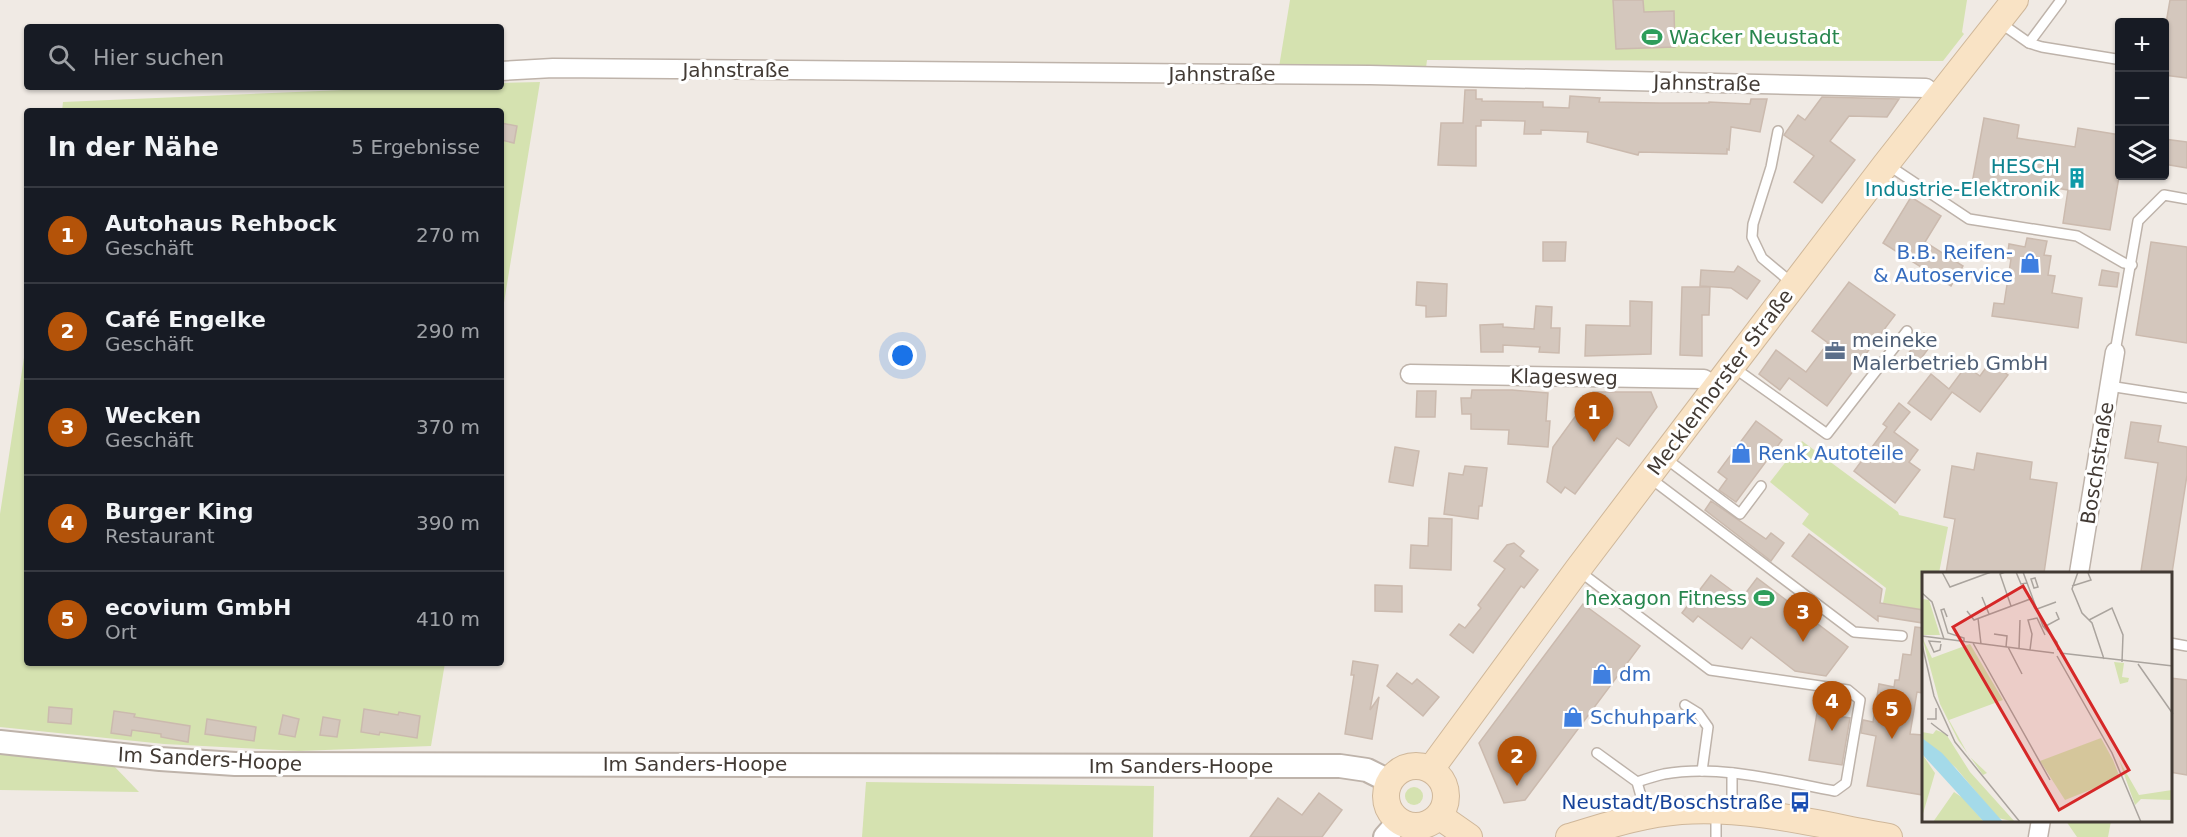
<!DOCTYPE html>
<html lang="de">
<meta charset="utf-8">
<style>
body{margin:0;font-family:"DejaVu Sans",sans-serif;background:#20242c;color:#f1f3f6}
.controls{position:absolute;right:18px;top:18px;display:grid;overflow:hidden;border-radius:6px;box-shadow:0 2px 4px #0004}
.controls button{width:54px;height:54px;display:grid;place-items:center;padding:0;border:0;border-bottom:2px solid #363941;background:#171b24;color:#f1f3f6;font:30px sans-serif}
.you{position:absolute;left:903px;top:356px;width:21px;height:21px;margin:-15px;border:4px solid #fff;border-radius:50%;background:#1a73e8;box-shadow:0 0 0 9px #1a73e833}
.badge{display:grid;place-items:center;width:39px;height:39px;border-radius:50%;background:#b45309;color:#fff;font-size:20px;font-weight:700}
.pin{position:absolute;translate:-50% -50px;filter:drop-shadow(0 2px 3px #0008)}
.pin::after{content:'';position:absolute;top:32px;width:21px;height:18px;background:inherit;clip-path:polygon(0 0,100% 0,50% 100%)}
.list{margin:0;padding:0;list-style:none}
h2{display:flex;justify-content:space-between;align-items:center;height:78px;margin:0;padding:0 24px;font-size:26px}
h2 small{font-size:20px;font-weight:400;color:#9ea1a6}
.list li{display:grid;grid-template-columns:39px 1fr auto;gap:18px;align-items:center;box-sizing:border-box;height:96px;padding:0 24px;border-top:2px solid #363941}
.list b{display:block;font-size:22px;white-space:nowrap}
.list p{margin:0;font-size:20px;white-space:nowrap;color:#9ea1a6}
.list em{font-size:20px;font-style:normal;color:#9ea1a6}
.icon{flex:none;width:33px;height:33px;fill:none;stroke:currentColor;stroke-width:2;stroke-linecap:round;stroke-linejoin:round}
.map{position:relative;flex:none;width:2187px;height:837px;overflow:hidden}
.search{position:absolute;background:#171b24;box-shadow:0 2px 4px #0004;left:24px;top:24px;width:480px;height:66px;display:flex;align-items:center;gap:15px;box-sizing:border-box;padding:0 21px;border-radius:6px;color:#9ea1a6;font-size:22px}
.panel{position:absolute;background:#171b24;box-shadow:0 2px 4px #0004;left:24px;top:108px;width:480px;height:558px;border-radius:6px}
.map>svg:first-child{display:block}
.green{fill:#d5e2b0}
.building{fill:#d4c7bd;stroke:#cbbaae;stroke-width:1.5}
.lines{fill:none;stroke-linecap:round;stroke-linejoin:round}
.service-casing{stroke:#beb3aa;stroke-width:12}
.minor-casing{stroke:#beb3aa;stroke-width:21}
.tertiary-casing{stroke:#beb3aa;stroke-width:26}
.secondary-casing{stroke:#cfb79a;stroke-width:28}
.service{stroke:#fff;stroke-width:9}
.minor{stroke:#fff;stroke-width:18}
.tertiary{stroke:#fff;stroke-width:22}
.secondary{stroke:#f9e3c5;stroke-width:26}
.labels{text-anchor:middle;dominant-baseline:central;stroke-width:6;stroke-linejoin:round;paint-order:stroke}
.leisure-label{font-size:20px;fill:#27864d;stroke:#fff;text-anchor:start}
.street-label{font-size:20px;fill:#423a34;stroke:#fff}
.culture-label{font-size:20px;fill:#0d838f;stroke:#fff;text-anchor:end}
.shop-label{font-size:20px;fill:#366cbe;stroke:#fff;text-anchor:start}
.service-label{font-size:20px;fill:#4e5e75;stroke:#fff;text-anchor:start}
.transit-label{font-size:20px;fill:#164399;stroke:#fff;text-anchor:end}
.inset-road{fill:none;stroke:#aaa49e;stroke-width:1.5}
.view{fill:#d62828;fill-opacity:0.15;stroke:#d62828;stroke-width:3}
.inset-edge{fill:none;stroke:#423a34;stroke-width:3}
</style>
<div class="map">
<svg width="2187" height="837" viewBox="0 0 2187 837">
<rect width="100%" height="100%" fill="#f0eae4"/>
<!-- green -->
<g class="green">
<path d="M1290 0H1967L1962 32 1964 34 1943 61 1427 60 1426 68 1279 67Z"/>
<path d="M540 82 501 321V111H62L63 102 415 87H501V83Z"/>
<path d="M27 338V663H445L431 746 299 751 164 744 0 727V514Z"/>
<path d="M1802 441 1898 512 1899 515 1948 527 1939 573H1923V610L1883 603 1886 588 1802 524 1809 514 1770 482Z"/>
<path d="M0 754 112 764 139 792 0 790Z"/>
<path d="M866 782 1154 786 1153 837H862Z"/>
<circle cx="1414" cy="796" r="9"/>
<path d="M2066 821H2111L2108 837H2077Z"/>
</g>
<!-- building -->
<g class="building">
<path d="M1613 0H1643L1644 12 1674 11 1675 47 1616 49Z"/>
<path d="M2170 0H2187V78L2164 75V35Z"/>
<path d="M1465 90H1476V99H1482V101L1543 102V107L1569 108 1570 96 1600 98 1599 102 1659 103H1709V102L1750 104 1751 99H1767L1760 132 1731 127 1729 150 1727 149V154L1639 152 1638 155 1587 142 1588 132 1541 130V134H1524L1525 121 1481 120V126H1476V166L1438 165 1441 123H1463Z"/>
<path d="M1822 97 1899 99 1887 117 1849 116 1830 141 1855 160 1822 203 1794 182 1814 156 1784 135 1798 115 1805 120Z"/>
<path d="M1984 118 2019 125 2017 138 2075 147 2078 128 2120 135V171L2110 230 2063 223 2068 190 2009 181 2006 196 1971 189Z"/>
<path d="M501 123 517 126 514 143 501 140Z"/>
<path d="M2164 139 2187 142V168L2164 164Z"/>
<path d="M1911 197 1941 216 1925 242 1963 266 1951 286 1883 243Z"/>
<path d="M2027 238 2047 241 2044 255 2051 256 2048 275 2055 276 2052 293 2082 298 2078 328 1992 316 1994 303 2004 304 2011 259 2007 258 2009 244 2025 247Z"/>
<path d="M1543 242H1566L1565 261H1543Z"/>
<path d="M2151 242 2187 247V343L2136 335Z"/>
<path d="M1738 266 1760 281 1747 299 1731 288 1700 286 1701 270 1734 272Z"/>
<path d="M2102 270 2119 273 2117 287 2099 285Z"/>
<path d="M1417 282 1447 284 1446 316 1426 317V306L1416 305Z"/>
<path d="M1849 282 1895 315 1827 406 1789 378 1780 390 1759 374 1776 350 1806 372 1828 343 1812 331Z"/>
<path d="M1682 287H1710L1709 315H1702V356L1680 355Z"/>
<path d="M1630 301 1652 302 1651 354 1585 356 1586 325 1630 326Z"/>
<path d="M1536 306 1552 307 1551 328H1560L1559 353 1539 352 1540 347 1503 345V352H1481L1480 325 1503 324V327L1534 329Z"/>
<path d="M1924 333 1934 341 1911 372 1900 364Z"/>
<path d="M1990 362 2008 375 1980 412 1952 392 1931 420 1908 403 1931 374 1949 389 1966 366 1980 376Z"/>
<path d="M1472 390H1512L1548 393 1546 421H1550L1548 447 1508 444 1509 430 1471 429V414H1462L1461 398H1471Z"/>
<path d="M1417 391H1436L1435 417H1416Z"/>
<path d="M1593 392H1651L1657 407 1629 446 1617 438 1575 494 1565 487 1561 493 1547 482 1553 447Z"/>
<path d="M1899 403 1910 412 1894 432 1918 450 1909 462 1920 470 1895 503 1854 471 1887 427 1883 424Z"/>
<path d="M1756 421 1782 440 1736 502 1719 490 1727 479 1718 472Z"/>
<path d="M2131 422 2161 426 2158 442 2187 447V475L2172 573 2141 571 2158 463 2125 458Z"/>
<path d="M1395 447 1419 451 1413 486 1389 482Z"/>
<path d="M1977 453 2032 462 2030 479 2057 483 2044 573H1946L1955 519 1944 517 1952 466 1974 470Z"/>
<path d="M1465 466 1487 468 1482 506H1479L1478 519 1444 514 1449 473 1463 475Z"/>
<path d="M1711 501 1766 539 1771 533 1784 543 1771 561 1705 510Z"/>
<path d="M1429 518 1452 519 1451 570 1410 568 1411 545 1428 546Z"/>
<path d="M1809 534 1882 589 1880 603 1923 610V623L1878 616V621L1792 556Z"/>
<path d="M1514 543 1524 551 1520 556 1538 570 1524 588 1521 586 1473 653 1450 635 1459 624 1465 628 1481 608 1478 605 1505 569 1494 561 1507 545Z"/>
<path d="M1711 575 1742 598 1757 578 1848 647 1826 676 1795 671 1751 637 1742 649 1698 616 1693 622 1682 613Z"/>
<path d="M1375 585 1402 586V612L1375 611Z"/>
<path d="M1583 604 1640 646 1525 800 1504 803 1479 743Z"/>
<path d="M1915 627 1923 628V693L1917 692 1910 734 1923 735V795L1867 786 1876 736 1861 733 1863 720 1873 722 1879 684 1894 687 1895 680H1899L1903 654 1911 655Z"/>
<path d="M1353 661 1378 665 1370 710 1379 697 1372 739 1345 734 1354 675H1351Z"/>
<path d="M1397 673 1412 684 1417 679 1439 697 1423 716 1387 686Z"/>
<path d="M2170 678 2187 680V775L2170 772Z"/>
<path d="M49 707 72 709 71 724 48 722Z"/>
<path d="M364 709 398 715 399 712 420 716 417 738 380 732 379 735 361 732Z"/>
<path d="M114 711 135 714 134 717 190 726 188 742 161 737V734L132 730 131 736 111 733Z"/>
<path d="M1817 713 1850 718 1842 765 1809 760Z"/>
<path d="M283 715 299 719 295 737 279 734Z"/>
<path d="M323 717 340 720 337 737 320 735Z"/>
<path d="M207 719 256 727 254 741 205 734Z"/>
<path d="M1319 793 1342 810 1322 837H1250L1278 798 1302 815Z"/>
</g>
<g class="lines">
<!-- service casing -->
<g class="service-casing">
<g id="service">
<path d="M1999 22 2029 43 2061 0"/>
<path d="M2029 43 2042 47 2116 59"/>
<path d="M1778 131 1771 167 1753 224 1752 237 1762 258 1792 283"/>
<path d="M1888 165 1969 219 2077 236 2124 263 2132 265"/>
<path d="M2115 352 2138 221 2164 195 2187 199"/>
<path d="M1733 367 1827 434 1907 331"/>
<path d="M2109 386 2187 398"/>
<path d="M1665 458 1740 514 1761 486"/>
<path d="M1650 478 1854 632 1902 636"/>
<path d="M1579 571 1710 670 1848 690 1860 700 1846 783 1835 791C1780 781 1720 764 1664 774 1655 776 1646 779 1637 782"/>
<path d="M2170 643 2187 646"/>
<path d="M1685 705 1698 713 1708 727 1702 771"/>
<path d="M1597 753 1637 782 1646 814"/>
<path d="M1732 809V773"/>
<path d="M1716 813V837"/>
</g>
</g>
<!-- minor casing -->
<g class="minor-casing">
<g id="minor">
<path d="M501 71 553 68 1370 75 1926 88 1938 98"/>
<path d="M1410 374 1704 379 1716 387"/>
<path d="M2079 573 2115 352"/>
<path d="M2038 837 2041 820"/>
</g>
</g>
<!-- tertiary casing -->
<g class="tertiary-casing">
<g id="tertiary">
<path d="M0 742 160 759 235 764C604 764 972 767 1340 766L1367 770 1389 781"/>
<path d="M1385 837 1399 821"/>
</g>
</g>
<!-- secondary casing -->
<g class="secondary-casing">
<g id="secondary">
<circle cx="1416" cy="796" r="30"/>
<path d="M1431 769 1578 569 1732 366 1886 164 2015 0"/>
<path d="M1439 816 1469 837"/>
<path d="M1569 837C1606 826 1642 814 1681 811 1750 806 1821 825 1889 837"/>
</g>
</g>
<!-- service -->
<use href="#service" class="service"/>
<!-- minor -->
<use href="#minor" class="minor"/>
<!-- tertiary -->
<use href="#tertiary" class="tertiary"/>
<!-- secondary -->
<use href="#secondary" class="secondary"/>
</g>
<!-- icons -->
<defs>
<g id="stadium-bare" transform="scale(1.62)"><path d="M0-5a6.5 5 0 1 0 0 10a6.5 5 0 1 0 0-10ZM-3.5-1.8h7v3.6h-7Z" fill="#2e9e5b" stroke="#fff" stroke-width="2.5" paint-order="stroke"/></g>
<g id="building-bare" transform="scale(1.62)"><path d="M-4-6H4V6H1V3H-1V6H-4ZM-2.5-4.3h1.7v1.8h-1.7ZM.8-4.3h1.7v1.8H.8ZM-2.5-1h1.7V.8h-1.7ZM.8-1h1.7V.8H.8Z" fill="#0f9aa8" stroke="#fff" stroke-width="2.5" paint-order="stroke"/></g>
<g id="shop-bare" transform="scale(1.62)"><path d="M-5-2.5h2.3a2.7 3.5 0 0 1 5.4 0H5L5.5 6h-11ZM-1.5-2.5h3a1.5 2.3 0 0 0-3 0Z" fill="#3f7fe0" stroke="#fff" stroke-width="2.5" paint-order="stroke"/></g>
<g id="office-bare" transform="scale(1.62)"><path d="M-6-3h4V-5.5h4V-3h4V5H-6ZM-1-4.5V-3h2v-1.5ZM-6 0V1H6V0Z" fill="#5c6f8a" stroke="#fff" stroke-width="2.5" paint-order="stroke"/></g>
<g id="bus-bare" transform="scale(1.62)"><path d="M-5-6H5V4H4V6H2V4H-2V6H-4V4H-5ZM-3.5-4V0h7V-4ZM-3.5 1.2v1.5H-2V1.2ZM2 1.2v1.5H3.5V1.2Z" fill="#1a4fb4" stroke="#fff" stroke-width="2.5" paint-order="stroke"/></g>
</defs>
<g fill-rule="evenodd">
<use href="#stadium-bare" x="1652" y="37"/>
<use href="#building-bare" x="2077" y="178"/>
<use href="#shop-bare" x="2030" y="263"/>
<use href="#office-bare" x="1835" y="351"/>
<use href="#shop-bare" x="1741" y="453"/>
<use href="#stadium-bare" x="1764" y="598"/>
<use href="#shop-bare" x="1602" y="674"/>
<use href="#shop-bare" x="1573" y="717"/>
<use href="#bus-bare" x="1800" y="802"/>
</g>
<g class="labels">
<!-- leisure labels -->
<g class="leisure-label">
<text x="1669" y="37">Wacker Neustadt</text>
<text x="1747" y="598" text-anchor="end">hexagon Fitness</text>
</g>
<!-- street labels -->
<g class="street-label">
<text x="736" y="70">Jahnstraße</text>
<text x="1222" y="74">Jahnstraße</text>
<text transform="translate(1707 83) rotate(1)">Jahnstraße</text>
<text transform="translate(1564 377) rotate(1)">Klagesweg</text>
<text transform="translate(1720 382) rotate(-53)">Mecklenhorster Straße</text>
<text transform="translate(2097 463) rotate(-81)">Boschstraße</text>
<text transform="translate(210 759) rotate(3)">Im Sanders-Hoope</text>
<text x="695" y="764">Im Sanders-Hoope</text>
<text x="1181" y="766">Im Sanders-Hoope</text>
</g>
<!-- culture labels -->
<g class="culture-label">
<text x="2060" y="166">HESCH<tspan x="2060" dy="23">Industrie-Elektronik</tspan></text>
</g>
<!-- shop labels -->
<g class="shop-label">
<text x="2013" y="252" text-anchor="end">B.B. Reifen-<tspan x="2013" dy="23">&amp; Autoservice</tspan></text>
<text x="1758" y="453">Renk Autoteile</text>
<text x="1619" y="674">dm</text>
<text x="1590" y="717">Schuhpark</text>
</g>
<!-- service labels -->
<g class="service-label">
<text x="1852" y="340">meineke<tspan x="1852" dy="23">Malerbetrieb GmbH</tspan></text>
</g>
<!-- transit labels -->
<g class="transit-label">
<text x="1783" y="802">Neustadt/Boschstraße</text>
</g>
</g>
<!-- overview -->
<g transform="translate(1922 572)">
<rect width="250" height="250" fill="#f0eae4"/>
<path d="M0 27 7 28 18 63H0ZM0 65 10 86 48 72 81 128 27 148 47 184 65 201 61 203 36 168 18 132ZM192 90 202 91 200 105 207 106 206 110 198 112ZM14 158 24 162 48 200 93 250 76 246 34 196 0 166V160L11 162ZM179 166 191 188 209 234 198 206 143 228 118 189ZM0 182 13 201 0 245ZM197 188 217 223 250 218V228L219 227 213 233ZM32 220 41 226 62 250H11Z" fill="#d5e2b0"/>
<path d="M0 166 20 181 81 250H62L0 182Z" fill="#a4dae9"/>
<path class="inset-road" d="M20 0 28 15 69 0M83 0 78 2 89 34M94 0 99 12 105 11M101 0 121 54 135 70 136 78M156 0 150 17 160 41 170 51 182 87M113 6 116 15 112 16 109 7ZM150 14 169 8 166 1M0 21 10 30 22 67M60 25 67 42M115 37 134 30M45 39 52 48 111 26M25 45 22 37 19 38 26 61 42 66V69M56 46 59 72M167 48 190 36 201 63 200 90M122 55 137 47 134 40M72 62 85 64 84 75M0 64 132 81M51 71 128 208M0 72 12 124 33 170 98 250M19 72 18 78 12 80 7 69 19 70M86 75 100 102M97 77 98 48M108 78 110 62 106 48 115 46 123 63M138 81 251 94M135 84 190 181 219 250M216 92 251 142M5 147H14V136M9 151 26 164"/>
<path class="view" d="M101 14 207 198 137 238 31 55Z"/>
<rect width="250" height="250" class="inset-edge"/>
</g>
</svg>
<div class="controls">
<button>+</button>
<button>−</button>
<button><svg class="icon" aria-label="layers" viewBox="0 0 24 24"><path d="M12 4l9 5-9 5-9-5zM3 14l9 5 9-5"/></svg></button>
</div>
<div class="you"></div>
<div class="pin badge" style="left:1594px;top:442px">1</div>
<div class="pin badge" style="left:1517px;top:786px">2</div>
<div class="pin badge" style="left:1803px;top:642px">3</div>
<div class="pin badge" style="left:1832px;top:731px">4</div>
<div class="pin badge" style="left:1892px;top:739px">5</div>
<div class="search"><svg class="icon" aria-label="search" viewBox="0 0 24 24"><circle cx="10" cy="10" r="6"/><path d="M15 15l6 6"/></svg>Hier suchen</div>
<section class="panel">
<h2>In der Nähe<small>5 Ergebnisse</small></h2>
<ul class="list">
<li><span class="badge">1</span><div><b>Autohaus Rehbock</b><p>Geschäft</p></div><em>270 m</em></li>
<li><span class="badge">2</span><div><b>Café Engelke</b><p>Geschäft</p></div><em>290 m</em></li>
<li><span class="badge">3</span><div><b>Wecken</b><p>Geschäft</p></div><em>370 m</em></li>
<li><span class="badge">4</span><div><b>Burger King</b><p>Restaurant</p></div><em>390 m</em></li>
<li><span class="badge">5</span><div><b>ecovium GmbH</b><p>Ort</p></div><em>410 m</em></li>
</ul>
</section>
</div>
